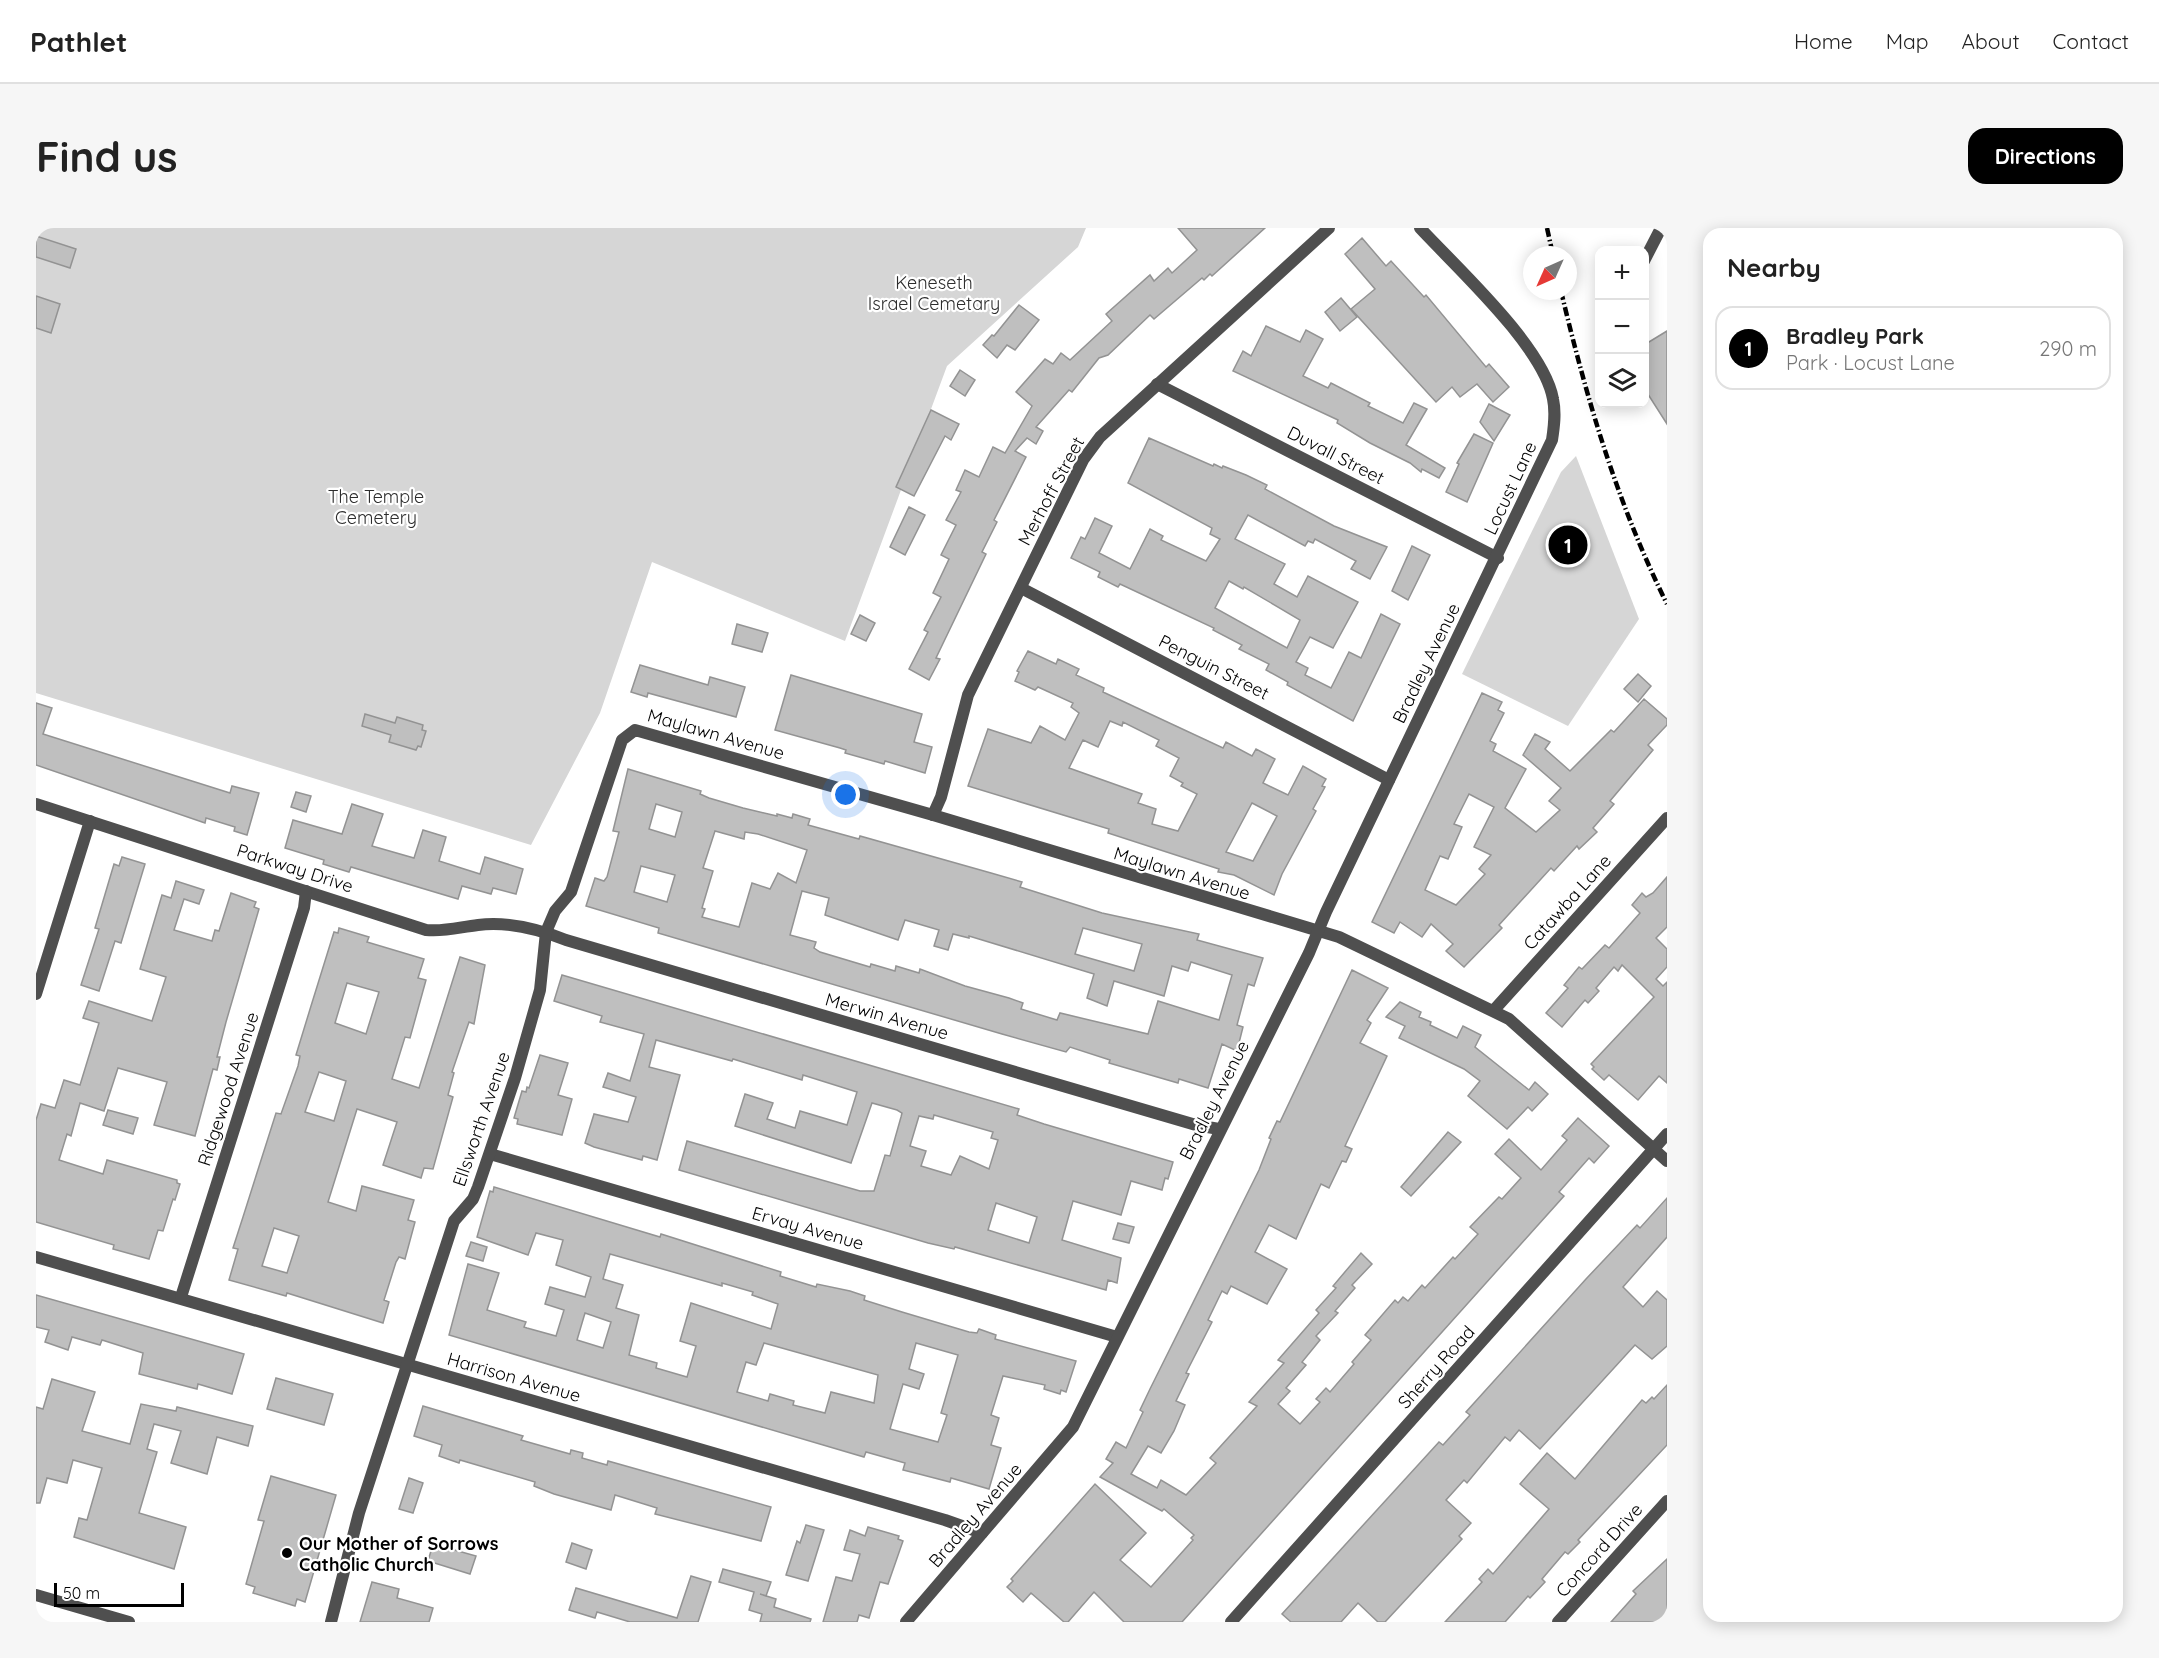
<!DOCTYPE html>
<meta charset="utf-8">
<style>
body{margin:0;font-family:Quicksand,sans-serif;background:#f6f6f6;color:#222}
.controls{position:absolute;right:18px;top:18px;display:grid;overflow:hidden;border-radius:12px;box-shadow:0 3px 15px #0003}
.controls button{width:54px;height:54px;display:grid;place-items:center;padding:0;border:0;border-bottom:2px solid #e0e0e0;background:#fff;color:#222;font:30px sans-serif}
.compass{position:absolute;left:1487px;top:18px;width:54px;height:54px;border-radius:50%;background:#fff;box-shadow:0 3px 15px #0003;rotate:225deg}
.scale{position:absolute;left:18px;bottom:15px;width:130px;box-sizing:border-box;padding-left:6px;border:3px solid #000;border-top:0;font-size:16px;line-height:21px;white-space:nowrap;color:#000;-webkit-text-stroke:4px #fff;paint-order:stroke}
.you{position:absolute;left:810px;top:567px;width:21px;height:21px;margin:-15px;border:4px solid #fff;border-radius:50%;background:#1a73e8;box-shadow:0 0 0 9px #1a73e833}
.badge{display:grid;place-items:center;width:39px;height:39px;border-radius:50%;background:#000;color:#fff;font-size:20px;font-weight:700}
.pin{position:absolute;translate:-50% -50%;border:3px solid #fff;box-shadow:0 2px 6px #0006}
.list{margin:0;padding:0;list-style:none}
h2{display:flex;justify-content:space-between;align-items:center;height:78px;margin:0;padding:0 24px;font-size:26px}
h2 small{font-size:20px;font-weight:400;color:#767676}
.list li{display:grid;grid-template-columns:39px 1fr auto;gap:18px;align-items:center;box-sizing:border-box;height:84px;margin:0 12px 12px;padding:0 12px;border:2px solid #e0e0e0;border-radius:18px}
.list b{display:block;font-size:22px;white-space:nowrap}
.list p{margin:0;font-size:20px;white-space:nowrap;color:#767676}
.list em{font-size:20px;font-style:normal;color:#767676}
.icon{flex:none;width:33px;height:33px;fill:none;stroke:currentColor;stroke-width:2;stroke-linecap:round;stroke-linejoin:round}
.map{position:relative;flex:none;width:1631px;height:1394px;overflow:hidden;border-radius:18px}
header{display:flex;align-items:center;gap:36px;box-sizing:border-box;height:84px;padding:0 30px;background:#fff;border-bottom:2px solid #e0e0e0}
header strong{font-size:28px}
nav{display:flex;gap:33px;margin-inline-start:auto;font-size:21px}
.intro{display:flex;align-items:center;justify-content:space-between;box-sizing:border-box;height:144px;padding:0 36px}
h1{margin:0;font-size:42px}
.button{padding:15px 27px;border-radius:18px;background:#000;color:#fff;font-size:21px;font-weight:700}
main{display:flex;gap:36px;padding:0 36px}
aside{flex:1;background:#fff;border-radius:18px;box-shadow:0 3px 15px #0003}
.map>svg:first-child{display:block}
.green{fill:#d6d6d6}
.building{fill:#bfbfbf;stroke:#939393;stroke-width:1.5;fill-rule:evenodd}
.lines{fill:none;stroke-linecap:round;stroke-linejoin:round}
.minor{stroke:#4f4f4f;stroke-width:12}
.rail{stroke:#000;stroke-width:4.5;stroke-dasharray:9 3 1.5 3;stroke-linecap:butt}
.poi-dot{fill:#000;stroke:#fff;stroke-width:2}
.labels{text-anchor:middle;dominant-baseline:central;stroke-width:4.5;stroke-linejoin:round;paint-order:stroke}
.park-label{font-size:18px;fill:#2d2d2d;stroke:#fff}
.street-label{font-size:18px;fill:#000;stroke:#fff}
.poi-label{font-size:18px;font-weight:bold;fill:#000;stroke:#fff;text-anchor:start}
</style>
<header>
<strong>Pathlet</strong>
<nav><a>Home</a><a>Map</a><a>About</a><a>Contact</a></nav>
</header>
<div class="intro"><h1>Find us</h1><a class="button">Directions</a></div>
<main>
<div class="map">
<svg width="1631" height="1394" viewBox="0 0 1631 1394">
<rect width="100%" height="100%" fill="#fff"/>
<!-- green -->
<g class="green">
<path d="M0 0H1050L1042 19 911 138 809 413 616 334 564 485 495 617 0 465Z"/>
<path d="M1540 228 1603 391 1532 498 1426 446 1525 244Z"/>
</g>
<!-- building -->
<g class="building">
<path d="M1142 0H1229L1176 48 1174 46 1168 52 1166 50 1118 91 1114 87 1072 127 1063 130 1036 164 1033 162 1000 199 1007 203 1000 216 991 210 979 223 990 229 958 292 961 294 946 324 950 326 900 430 904 431 893 452 873 441 892 404 888 402 905 369 897 365 913 331 905 327 920 297 910 292 925 264 920 262 929 242 943 249 957 219 969 225 996 178 980 164 1009 131 1017 136 1025 125 1034 132 1076 93 1070 86 1114 47 1118 53 1132 40 1136 45 1161 22Z"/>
<path d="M0 8 40 21 34 40 0 29Z"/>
<path d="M1326 10 1350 38 1355 33 1388 69 1390 67 1450 139 1453 136 1473 159 1457 174 1441 156 1424 169 1416 159 1400 174 1315 81 1339 61 1309 26Z"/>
<path d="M0 68 24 76 15 105 0 100Z"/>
<path d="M1305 70 1321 89 1304 103 1289 84Z"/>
<path d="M983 77 1003 92 979 122 971 117 961 130 947 117 956 107 958 108Z"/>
<path d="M1230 98 1264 114 1270 102 1287 111 1267 148 1292 160 1295 155 1334 175 1332 178 1367 195 1378 175 1391 181 1370 217 1409 240 1403 250 1386 241 1385 244 1374 235 1334 215 1301 195 1302 192 1197 143 1207 123 1215 128Z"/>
<path d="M1631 103V196L1608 160V117Z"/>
<path d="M924 142 939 152 929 168 914 158Z"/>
<path d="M1453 176 1474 187 1458 213 1444 194Z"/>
<path d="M895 182 923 196 915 212 909 208 878 268 860 259Z"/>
<path d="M1438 206 1457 215 1431 274 1410 264 1423 236 1421 235Z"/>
<path d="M1113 210 1177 238 1178 236 1186 240 1187 238 1210 247 1231 257 1229 261 1298 298 1351 319 1334 351 1315 341 1320 333 1279 311 1277 315 1272 313 1269 318 1212 287 1199 311 1249 336 1238 356 1261 369 1272 348 1322 374 1297 420 1274 409 1260 434 1272 440 1269 447 1295 460 1313 424 1325 430 1345 386 1364 396 1317 493 1251 457 1252 454 1230 442 1233 436 1203 421 1206 417 1177 402 1178 400 1084 356 1082 359 1062 349 1064 344 1035 330 1045 309 1049 311 1059 290 1076 298 1063 325 1094 341 1114 301 1127 308 1125 312 1170 333 1184 311 1174 306 1176 300 1092 255ZM1193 353 1207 361 1208 359 1264 392 1251 420 1179 380Z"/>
<path d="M873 279 889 287 869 327 854 319Z"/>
<path d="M1376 318 1394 327 1372 372 1356 363Z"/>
<path d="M824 387 839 395 830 413 815 406Z"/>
<path d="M701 396 732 405 726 424 696 416Z"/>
<path d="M992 423 1020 436 1022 431 1043 441 1040 447 1068 460 1067 464 1187 520 1190 514 1216 528 1220 521 1239 531 1227 555 1252 567 1267 538 1290 551 1286 558 1289 559 1277 581 1280 583 1246 646 1238 667 1198 647 1182 644 1183 641 1072 605 1073 601 932 558 952 501 995 515 1004 498 1029 512 1043 485 1035 479 1037 475 1002 459 999 462 979 453 983 444 981 443ZM1074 493 1086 498 1087 494 1123 512 1120 518 1143 530 1134 548 1147 555 1145 558 1161 566 1142 603 1116 596 1120 581 1102 575 1106 566 1033 540 1047 512 1062 519ZM1216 575 1241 588 1217 633 1190 624Z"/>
<path d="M604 437 672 457 674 449 709 459 700 489 612 465 611 469 595 464Z"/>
<path d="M1602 446 1615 458 1602 474 1588 461Z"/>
<path d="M755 447 886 486 878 514 896 519 889 545 849 533 848 536 809 525 810 522 804 520 739 502Z"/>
<path d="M1446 465 1466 474 1462 482 1468 485 1454 513 1460 516 1457 523 1490 541 1469 580 1500 604 1524 582 1513 573 1525 560 1487 527 1499 506 1514 514 1509 521 1534 543 1575 502 1578 504 1608 471 1631 491V497L1612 517 1617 522 1574 573 1578 576 1557 600 1561 604 1543 621 1541 618 1518 643 1515 640 1463 697 1466 700 1428 739 1410 723 1417 716 1395 696 1386 709 1364 694 1358 705 1336 694ZM1433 566 1458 579 1438 619 1455 627 1443 641 1449 646 1420 677 1389 662 1404 628 1412 631 1426 599 1418 596Z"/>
<path d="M0 475 16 480 7 506 194 565 196 558 223 565 211 607 198 603 199 599 170 590 169 595 0 537Z"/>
<path d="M329 486 359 495 361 489 387 497 386 502 390 503 385 519 382 518 380 522 353 514 355 507 326 498Z"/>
<path d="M592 541 665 563 664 566 673 570 707 580 741 588V586L756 590 757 586 774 591 772 597 823 611 824 608 955 645 986 654 984 659 1066 685 1163 706 1161 712 1227 730 1218 758 1212 756 1201 797 1207 799 1201 823 1186 816 1172 860 1143 851 1142 855 1073 835 1074 832 1034 819 1030 824 966 806 622 705 623 700 550 678 559 650 568 653 571 649 583 604 577 603ZM620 576 646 584 639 609 613 601ZM679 603 708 611 709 604 722 606 771 622 760 655 742 645 734 661 716 655 703 699 666 689 669 681 666 680 677 643 667 640ZM605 638 639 647 631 674 598 664ZM766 663 793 670 789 687 862 712 869 692 903 702 898 718 912 722 917 706 933 710V708L1058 746 1051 770 1071 778 1078 753 1128 768 1136 738 1152 743 1155 734 1196 747 1183 792 1122 773 1112 806 1024 785 1021 792 985 781 987 775 973 770 929 758 884 741 883 745 860 738 859 743 835 736 834 739 784 724 778 720 780 714 754 707ZM1047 700 1106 716 1098 743 1039 726Z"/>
<path d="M260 564 275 568 270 584 255 579Z"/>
<path d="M316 576 347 586 336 618 378 630 387 602 410 609 403 633 444 646 449 629 487 641 480 666 457 660 455 666 426 658 422 671 315 639 313 644 287 636 288 632 249 620 257 592 306 606Z"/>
<path d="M86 629 109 636 85 715 79 713 63 763 45 757 63 701 59 700 78 636 83 638Z"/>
<path d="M1631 649V699L1620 710 1631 721V739L1620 751 1627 758 1631 754V855L1623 848 1602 872 1573 847 1568 852 1556 841 1558 839 1555 836 1618 769 1586 737 1582 743 1578 739 1560 760 1563 763 1552 775 1549 772 1526 799 1510 785 1532 760 1528 757 1543 739 1546 741 1569 717 1573 720 1604 685 1596 677 1606 665 1610 669 1617 665Z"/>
<path d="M140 653 168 662 163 676 148 671 138 702 176 713 179 702 183 703 195 665 220 674 218 679 223 681 190 794 181 829H184L181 842 177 841 159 908 118 897 131 854 82 840 68 883 44 875 35 908 31 906 23 932 67 946 71 932 141 952V955L144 956 139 972 137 971 127 1003 122 1002 113 1031 77 1021 78 1017 0 994V892L5 876 19 880 28 852 44 857 63 795 47 790 53 773 116 793 130 749 104 741 126 667 135 670Z"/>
<path d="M303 700 333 709 331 714 388 731 382 750 390 752 374 810 369 809 356 851 383 860 424 729 449 737 438 796 433 794 416 844 418 845 412 867 417 869 397 941 388 940 385 950 347 937 361 894 321 881 292 974 320 983 326 958 378 972 372 992 379 994 369 1031 363 1029 360 1034 348 1072 353 1074 347 1095 251 1065 250 1068 193 1052 202 1021 197 1020 207 989 240 885 245 886 262 838 264 828 260 827 275 778 298 704 302 705ZM311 755 343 764 330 806 299 795ZM283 844 310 853 298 893 269 884ZM238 1000 263 1008 251 1045 226 1038Z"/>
<path d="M1316 742 1352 760 1331 792 1335 795 1324 815 1351 828 1309 918 1316 921 1310 934 1306 933 1293 960 1285 956 1260 1011 1233 997 1219 1024 1251 1041 1231 1076 1195 1058 1191 1066 1186 1063 1172 1092 1176 1094 1150 1145 1153 1146 1140 1173 1149 1177 1138 1203 1125 1225 1112 1218 1095 1246 1121 1260 1125 1252 1150 1267 1180 1235 1174 1230 1221 1178 1213 1174 1248 1135 1242 1132 1283 1085 1280 1082 1300 1060 1297 1058 1325 1025 1336 1036 1316 1057 1319 1060 1299 1083 1302 1085 1280 1108 1284 1112 1266 1134 1270 1137 1250 1160 1254 1163 1242 1176 1264 1196 1284 1174 1280 1171 1290 1160 1294 1164 1318 1136 1316 1134 1335 1112 1329 1107 1359 1072 1362 1075 1367 1069 1372 1073 1386 1057 1389 1060 1417 1029 1419 1031 1442 1006 1434 999 1463 969 1466 971 1485 950 1459 926 1473 911 1505 942 1531 912 1526 908 1542 890 1573 918 1558 935 1553 930 1523 964 1528 968 1146 1394H1088L1058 1364 1032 1394H1028L995 1365 987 1374 971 1359 977 1353 975 1351 1059 1256 1110 1305 1084 1332 1115 1359 1157 1312 1155 1310 1158 1307 1128 1281 1126 1283 1064 1249 1077 1235 1070 1231 1080 1214 1090 1220 1107 1184 1104 1182 1114 1161 1223 942 1235 911 1233 910 1241 893 1244 894Z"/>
<path d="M526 747 983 881 981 887 1008 896 1137 934 1132 951 1129 950 1126 962 1095 953 1085 987 1037 973 1026 1012 1085 1030 1081 1055 1072 1052 1070 1062 919 1019 918 1021 892 1015 643 942 651 913 824 963H838L849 927 854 928 865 889 866 885 861 882 836 875 815 935 699 898 709 866 737 875 731 891 759 900 764 883 811 897 821 864 767 847 766 852 697 831 696 833 620 812 613 839 644 847 621 932 607 928 606 932 558 919 549 915 558 886 592 894 600 869 567 859 572 845 594 853 608 806 564 794 566 788 518 773ZM898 887 957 904 955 910 962 912 953 941 924 928 915 947 885 938 890 923 874 918 883 888 897 891ZM960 975 1001 989 993 1015 952 1002Z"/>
<path d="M1364 774 1385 784 1383 789 1395 794 1394 797 1421 810 1427 798 1445 807 1439 819 1493 862 1499 854 1512 866 1496 883 1492 879 1471 901 1432 868 1444 853 1428 841 1363 810 1369 798 1350 789Z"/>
<path d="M504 827 532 835 522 867 536 871 526 907 481 896 482 891 478 890 486 863 490 864 491 859 493 860Z"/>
<path d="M72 882 102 890 97 906 67 897Z"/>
<path d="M1412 904 1425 914 1375 968 1365 959Z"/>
<path d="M458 959 624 1009 625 1006 745 1044 744 1048 780 1059 781 1056 814 1063 829 1068 828 1072 866 1084 933 1104 941 1105 943 1101 960 1107 959 1111 1040 1133 1030 1164 1025 1162 1024 1166 1008 1161 1009 1157 967 1148 955 1187 963 1190 955 1217 965 1220 953 1261 915 1250 914 1254 883 1246 867 1242 869 1235 830 1224 828 1229 413 1107 432 1036 463 1045 451 1082 490 1094 488 1099 491 1100 520 1108 528 1082 509 1076 514 1059 549 1069 555 1049 520 1037 527 1012 500 1005 492 1027 441 1009 454 963 457 964ZM574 1026 686 1058V1055L717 1064 716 1067 742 1076 735 1101 655 1075 644 1113 660 1118 651 1149 620 1140 621 1135 593 1127 603 1087 580 1080 587 1057 567 1051ZM549 1085 575 1094 567 1120 541 1112ZM728 1115 842 1147 838 1175 795 1164 789 1185 757 1177 758 1173 734 1166 732 1173 701 1164 710 1134 720 1137ZM880 1115 922 1127 905 1185 911 1187 902 1214 854 1201 867 1156 883 1161 888 1146 873 1141Z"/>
<path d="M1631 970V1009L1587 1059 1607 1079 1621 1063 1631 1072V1118L1616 1131 1599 1117 1504 1221 1483 1202 1474 1213 1469 1209 1431 1255 1428 1252 1410 1272 1435 1295 1423 1308 1426 1311 1349 1394H1342L1322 1375 1305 1394H1255L1246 1386 1403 1214 1407 1217 1434 1187 1430 1184 1550 1051 1601 997 1604 1000Z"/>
<path d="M1082 995 1098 999 1093 1015 1077 1011Z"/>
<path d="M435 1014 451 1019 447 1033 430 1028Z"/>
<path d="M0 1067 208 1126 196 1166 162 1156 161 1161 103 1146 107 1125 66 1112 64 1117 36 1109 32 1122 9 1114 13 1102 0 1099Z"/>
<path d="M240 1150 297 1166 288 1197 231 1181Z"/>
<path d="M16 1151 59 1164 46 1203 94 1216 105 1176 140 1183 141 1179 217 1198 212 1218 181 1209 171 1246 135 1235 145 1203 118 1196 111 1221 121 1224 103 1285 150 1299 138 1341 38 1309 43 1290 51 1292 66 1240 37 1232 31 1255 11 1250 4 1275H0V1179L7 1181Z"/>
<path d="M1631 1157V1217L1542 1312 1544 1314 1532 1326 1529 1324 1506 1351 1509 1354 1494 1370 1492 1368 1469 1394H1409L1446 1354 1443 1351 1452 1341 1457 1346 1513 1281 1484 1256 1511 1225 1539 1251 1606 1172 1610 1175 1616 1169 1618 1171Z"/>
<path d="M387 1178 487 1208 485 1212 534 1226 535 1222 547 1225 546 1230 571 1237 572 1233 735 1279 725 1313 619 1286 621 1280 579 1267 575 1282 518 1266 498 1258 499 1254 424 1232 423 1235 403 1228 406 1217 378 1208Z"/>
<path d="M235 1248 300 1267 269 1374 261 1371 259 1378 217 1365 219 1359 210 1356 228 1293 222 1292Z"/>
<path d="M373 1250 387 1255 377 1285 363 1281Z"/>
<path d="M770 1297 788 1302 772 1353 750 1347 761 1313 764 1315Z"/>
<path d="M832 1299 863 1308 862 1311 867 1313 852 1356 844 1354 833 1390 823 1387 821 1394H787L800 1349 816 1353 824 1326 808 1322 814 1302 829 1308Z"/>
<path d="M536 1315 556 1322 550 1341 530 1334Z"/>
<path d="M397 1316 440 1328 434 1346 392 1333Z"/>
<path d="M1631 1331V1394H1575L1600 1366 1597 1363Z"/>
<path d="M687 1341 735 1354 730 1368 724 1366 740 1371 738 1379 775 1391 774 1394H724L726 1386 713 1382 718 1364 683 1354Z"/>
<path d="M655 1348 675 1354 662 1394H594L561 1384 559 1390 533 1382 540 1360 641 1390Z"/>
<path d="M336 1354 363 1361 361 1370 397 1380 393 1394H324Z"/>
</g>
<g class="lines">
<!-- minor -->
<g class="minor">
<path d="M1608 33 1625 0"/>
<path d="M1121 156 1462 330"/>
<path d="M985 360 1353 552"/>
<path d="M0 576 390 702C409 704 424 699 442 697 472 693 502 701 530 712L1160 897 1183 901"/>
<path d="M897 587 905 569 932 467 1047 232 1064 209 1293 0"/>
<path d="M0 766 54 593"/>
<path d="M1458 782 1631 590"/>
<path d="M454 926 1081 1109"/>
<path d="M0 1029 909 1292 946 1305"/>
<path d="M145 1069 268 680 270 663"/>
<path d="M0 1367 93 1394"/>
<path d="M295 1394 323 1285 418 993 437 971 442 959 479 850 504 762 510 704 519 683 535 664 586 512 599 502 897 587 1303 709 1473 791 1631 933"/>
<path d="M870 1394 1037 1199 1273 725 1290 684 1516 212C1518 199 1520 185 1517 171 1508 119 1421 40 1384 0"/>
<path d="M1195 1394 1631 906"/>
<path d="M1522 1394 1631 1273"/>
</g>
<!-- rail -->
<g class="rail">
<path d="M1511 0 1517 27"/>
<path d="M1525 63C1551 172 1581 275 1631 376"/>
</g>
</g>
<!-- markers -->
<circle class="poi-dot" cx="251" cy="1325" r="6"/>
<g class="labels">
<!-- park labels -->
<g class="park-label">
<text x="898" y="54">Keneseth<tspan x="898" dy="21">Israel Cemetary</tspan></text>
<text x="340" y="268">The Temple<tspan x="340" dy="21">Cemetery</tspan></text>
</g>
<!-- street labels -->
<g class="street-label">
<text transform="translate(1300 227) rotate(27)">Duvall Street</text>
<text transform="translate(1474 260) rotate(-65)">Locust Lane</text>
<text transform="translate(1015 263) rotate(-62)">Merhoff Street</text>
<text transform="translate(1390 435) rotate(-64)">Bradley Avenue</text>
<text transform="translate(1178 439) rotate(27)">Penguin Street</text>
<text transform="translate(680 506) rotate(16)">Maylawn Avenue</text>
<text transform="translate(259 640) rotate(18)">Parkway Drive</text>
<text transform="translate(1146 645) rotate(17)">Maylawn Avenue</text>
<text transform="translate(1531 674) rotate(-48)">Catawba Lane</text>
<text transform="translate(851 788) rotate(16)">Merwin Avenue</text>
<text transform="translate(192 861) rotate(-72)">Ridgewood Avenue</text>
<text transform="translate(1178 872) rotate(-63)">Bradley Avenue</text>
<text transform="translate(445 891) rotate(-71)">Ellsworth Avenue</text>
<text transform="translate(772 1000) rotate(16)">Ervay Avenue</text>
<text transform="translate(1400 1139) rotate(-48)">Sherry Road</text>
<text transform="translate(478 1149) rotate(16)">Harrison Avenue</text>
<text transform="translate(939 1287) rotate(-49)">Bradley Avenue</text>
<text transform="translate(1563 1322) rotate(-48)">Concord Drive</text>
</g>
<!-- poi labels -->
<g class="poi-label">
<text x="263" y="1315">Our Mother of Sorrows<tspan x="263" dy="21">Catholic Church</tspan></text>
</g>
</g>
</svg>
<div class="controls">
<button>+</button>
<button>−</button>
<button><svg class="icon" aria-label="layers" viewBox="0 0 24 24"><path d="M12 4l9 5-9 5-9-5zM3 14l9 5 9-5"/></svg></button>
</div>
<svg class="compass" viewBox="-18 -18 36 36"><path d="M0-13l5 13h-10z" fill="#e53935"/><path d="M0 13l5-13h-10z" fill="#767676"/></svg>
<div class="scale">50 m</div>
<div class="you"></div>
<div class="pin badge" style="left:1532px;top:317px">1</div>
</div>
<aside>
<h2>Nearby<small></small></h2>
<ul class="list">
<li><span class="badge">1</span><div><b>Bradley Park</b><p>Park · Locust Lane</p></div><em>290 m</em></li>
</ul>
</aside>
</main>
